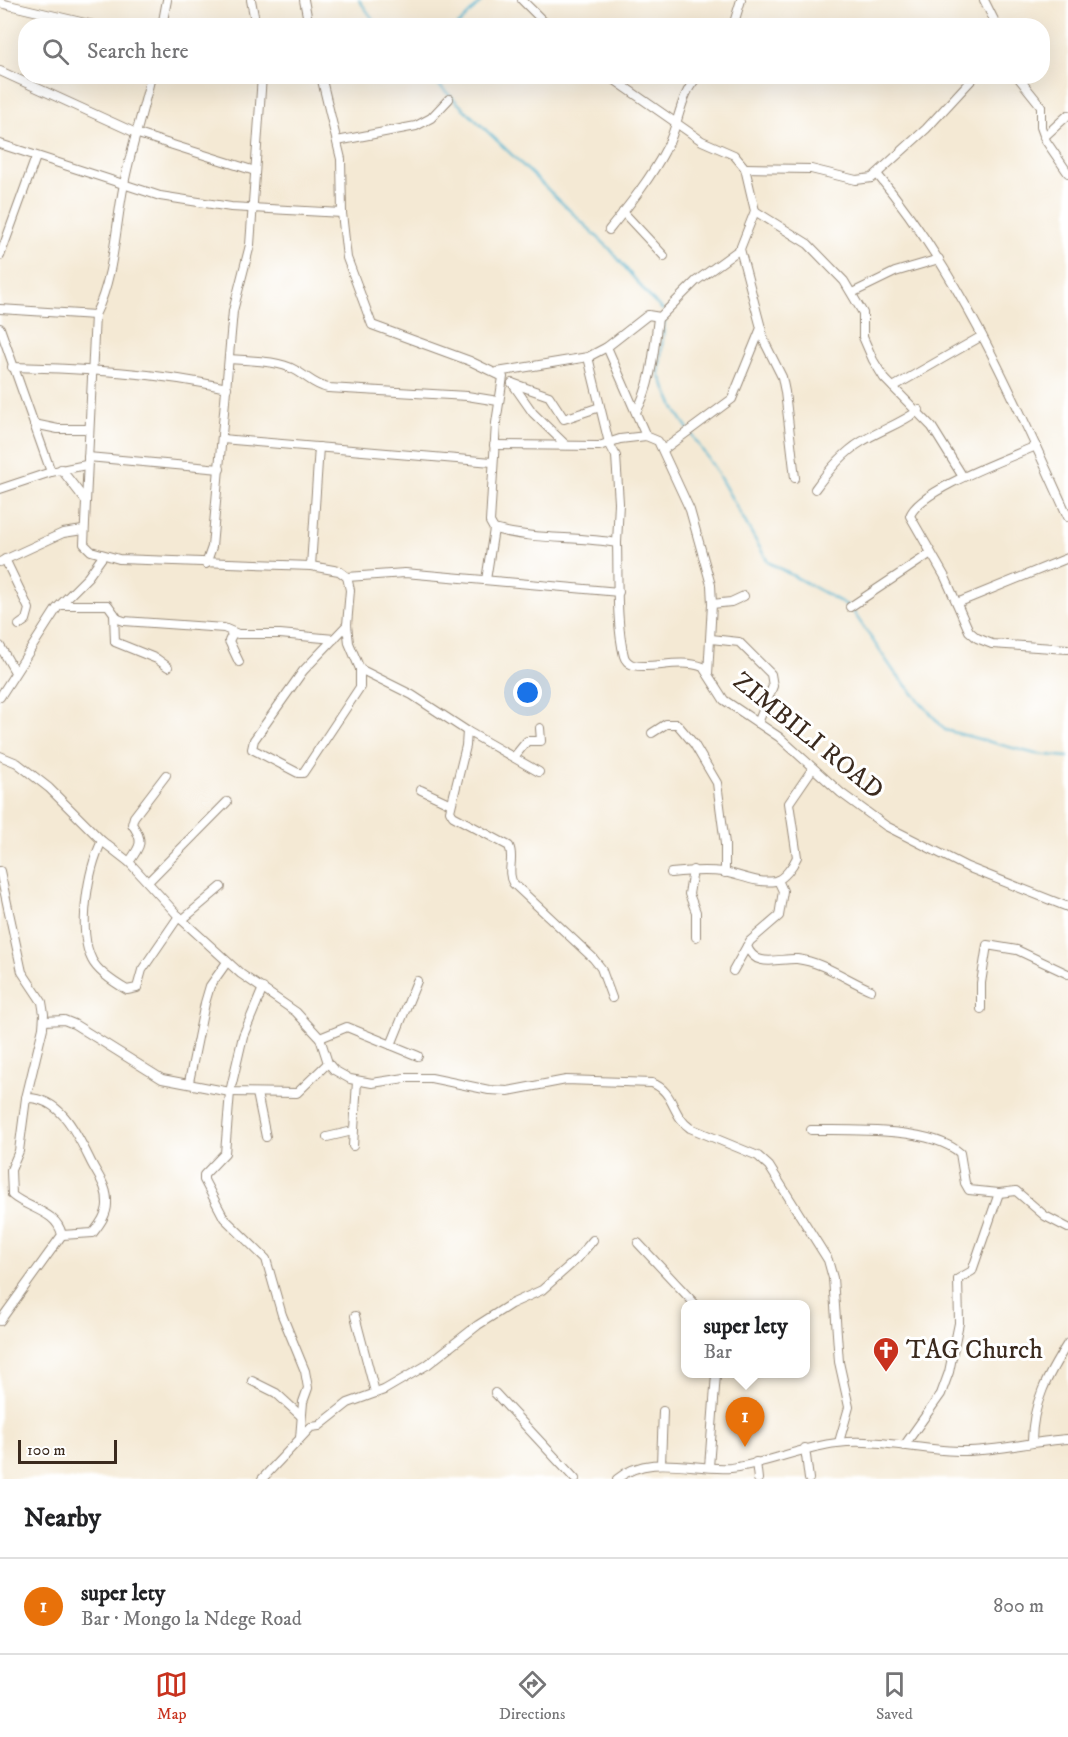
<!DOCTYPE html>
<meta charset="utf-8">
<style>
body{margin:0;font-family:"IM FELL DW Pica",serif;background:#f6f6f6;color:#202124}
.scale{position:absolute;left:18px;bottom:15px;width:99px;box-sizing:border-box;padding-left:6px;border:3px solid #3b2a1e;border-top:0;font-size:16px;line-height:21px;white-space:nowrap;color:#3b2a1e;-webkit-text-stroke:4px #fff;paint-order:stroke}
.you{position:absolute;left:528px;top:693px;width:21px;height:21px;margin:-15px;border:4px solid #fff;border-radius:50%;background:#1a73e8;box-shadow:0 0 0 9px #1a73e833}
.badge{display:grid;place-items:center;width:39px;height:39px;border-radius:50%;background:#c8321e;color:#fff;font-size:20px;font-weight:700}
.pin{position:absolute;translate:-50% -50px;filter:drop-shadow(0 2px 3px #0008)}
.pin::after{content:'';position:absolute;top:32px;width:21px;height:18px;background:inherit;clip-path:polygon(0 0,100% 0,50% 100%)}
.popup{position:absolute;left:681px;top:1300px;width:129px;height:78px;box-sizing:border-box;display:grid;place-content:center;border-radius:12px;background:#fff;filter:drop-shadow(0 2px 4px #0005);font-size:20px;white-space:nowrap;color:#757577}
.popup b{font-size:22px;color:#202124}
.popup::after{content:'';position:absolute;left:50%;top:100%;margin-left:-12px;border:12px solid transparent;border-top-color:#fff}
.list{margin:0;padding:0;list-style:none}
h2{display:flex;justify-content:space-between;align-items:center;height:78px;margin:0;padding:0 24px;font-size:26px}
h2 small{font-size:20px;font-weight:400;color:#757577}
.list li{display:grid;grid-template-columns:39px 1fr auto;gap:18px;align-items:center;box-sizing:border-box;height:96px;padding:0 24px;border-top:2px solid #e0e0e0}
.list b{display:block;font-size:22px;white-space:nowrap}
.list p{margin:0;font-size:20px;white-space:nowrap;color:#757577}
.list em{font-size:20px;font-style:normal;color:#757577}
.icon{flex:none;width:33px;height:33px;fill:none;stroke:currentColor;stroke-width:2;stroke-linecap:round;stroke-linejoin:round}
.map{position:relative;flex:none;width:1068px;height:1479px;overflow:hidden}
.search{position:absolute;background:#fff;box-shadow:0 6px 24px #0002;left:18px;right:18px;top:18px;height:66px;display:flex;align-items:center;gap:15px;box-sizing:border-box;padding:0 21px;border-radius:24px;color:#757577;font-size:22px}
.sheet{height:174px;background:#fff}
nav{display:flex;justify-content:space-around;align-items:center;box-sizing:border-box;height:84px;border-top:2px solid #e0e0e0;background:#fff;font-size:16px;color:#757577}
nav a{display:grid;justify-items:center;gap:3px}
nav .on{color:#c8321e}
.map>svg:first-child{display:block}
.lines{fill:none;stroke-linecap:round;stroke-linejoin:round}
.stream{stroke:#50b2cf;stroke-width:2}
.minor-casing{stroke:#988a79;stroke-width:10}
.minor{stroke:#fff;stroke-width:8}
.labels{text-anchor:middle;dominant-baseline:central;stroke-width:6;stroke-linejoin:round;paint-order:stroke}
.street-label{font-size:26px;fill:#3b2a1e;stroke:#fff}
.poi-label{font-size:26px;fill:#3b2a1e;stroke:#fff;text-anchor:start}
</style>
<div class="map">
<svg width="1068" height="1479" viewBox="0 0 1068 1479">
<rect width="100%" height="100%" fill="#fff"/>
<filter id="ink" filterUnits="userSpaceOnUse"><feTurbulence type="fractalNoise" baseFrequency=".0167" numOctaves="2"/><feDisplacementMap in="SourceGraphic" scale="12" xChannelSelector="R" yChannelSelector="G"/><feConvolveMatrix kernelMatrix="1 2 1 2 8 2 1 2 1" color-interpolation-filters="sRGB"/></filter>
<filter id="wash" filterUnits="userSpaceOnUse"><feTurbulence type="fractalNoise" baseFrequency=".008" numOctaves="4" result="noise"/><feDisplacementMap in="SourceGraphic" scale="24" xChannelSelector="R" yChannelSelector="G"/><feGaussianBlur stdDeviation="1.35" result="paint"/><feColorMatrix in="noise" values="0 0 0 0 0 0 0 0 0 0 0 0 0 0 0 0 0 1.4 0 .05"/><feComposite in="paint" operator="in"/></filter>
<g filter="url(#wash)">
<rect width="100%" height="100%" fill="#f4e9d4"/>
<g class="lines">
<!-- stream -->
<g class="stream">
<path d="M359 0 378 26"/>
<path d="M457 26 483 0"/>
<path d="M426 76 440 86 610 249 652 300 663 310"/>
<path d="M665 317 659 374 676 411 715 469 768 562 850 607 895 673 945 730 1036 754 1068 757"/>
</g>
</g>
</g>
<g filter="url(#ink)">
<g class="lines">
<!-- minor casing -->
<g class="minor-casing">
<g id="minor">
<path d="M251 0 256 26"/>
<path d="M304 0 309 26"/>
<path d="M522 0 548 26"/>
<path d="M984 0 997 26"/>
<path d="M0 3 98 26"/>
<path d="M162 26 167 0"/>
<path d="M733 26 741 0"/>
<path d="M0 71 138 134 255 171"/>
<path d="M151 76C143 112 131 148 124 184 115 227 115 275 95 315L84 544 91 551 119 559 311 566 339 571 347 577 350 590 347 625 349 643 360 669 412 695 467 731 539 772"/>
<path d="M321 76 341 159 342 213 347 258 372 325 470 361 503 377 496 423 490 522 494 529C534 540 576 536 617 543 618 576 616 625 624 656 625 660 629 664 633 665 652 670 678 658 703 667L724 700 779 737 841 793 886 826 967 867 1068 907"/>
<path d="M609 76 702 141 734 155 745 168 755 211 740 249 765 343 782 377 785 392 795 478"/>
<path d="M1017 76 1041 106V127L1046 141 1068 173"/>
<path d="M1044 137 1068 115"/>
<path d="M337 141 416 126 431 118 449 99"/>
<path d="M0 144 160 196 231 207 342 213"/>
<path d="M745 168 811 169 856 180 872 178 926 129 975 76"/>
<path d="M877 174C961 275 1014 398 1068 517"/>
<path d="M755 211 808 244 844 281 863 313V337L873 360 884 378 932 427 963 477"/>
<path d="M623 212 664 256"/>
<path d="M609 230C630 204 651 178 667 147 679 125 680 92 699 76"/>
<path d="M0 256 36 157"/>
<path d="M852 293 895 272 939 259"/>
<path d="M0 309 95 315"/>
<path d="M0 328 34 424 58 429H89"/>
<path d="M607 347 646 436"/>
<path d="M588 357 609 443 616 456 619 503 617 543"/>
<path d="M230 359C250 361 277 360 295 370 308 377 314 385 328 388L467 396 498 401"/>
<path d="M12 367C84 369 156 372 227 388"/>
<path d="M497 372 588 357 607 347 648 315 660 317 696 281 740 249"/>
<path d="M512 383 549 396 564 419 600 407"/>
<path d="M512 383 533 413 566 445"/>
<path d="M893 387 982 336"/>
<path d="M636 412C652 385 654 349 658 318"/>
<path d="M34 424 51 472"/>
<path d="M222 439 492 462"/>
<path d="M494 445 599 446 620 439 646 436 658 441 690 510 711 585 712 604 708 674"/>
<path d="M1036 446C1009 458 919 490 910 516L945 577 969 631 977 638 992 644 1068 649"/>
<path d="M663 450 732 399 761 328"/>
<path d="M88 457 220 469"/>
<path d="M61 469 85 500"/>
<path d="M0 489 51 472 86 465"/>
<path d="M815 489C828 471 843 453 861 442 880 430 901 424 919 410"/>
<path d="M5 559 29 609 26 620 19 625"/>
<path d="M0 562 63 533 83 530"/>
<path d="M206 564 212 547 233 311 250 245 262 76"/>
<path d="M311 566 319 447"/>
<path d="M347 577 405 573 619 592"/>
<path d="M486 580 494 529"/>
<path d="M957 603 1068 558"/>
<path d="M712 604 731 602 744 596"/>
<path d="M61 605H108L118 619 124 621 224 628 238 634H280L334 639"/>
<path d="M850 607 931 553"/>
<path d="M114 614 115 642 157 659 168 667"/>
<path d="M347 625 303 671 254 740 252 749 298 773H303L360 687V669"/>
<path d="M233 633 229 641 239 662"/>
<path d="M711 639 739 642 771 674 773 686 758 723"/>
<path d="M0 646 15 672"/>
<path d="M0 697 57 608 88 577 103 556"/>
<path d="M467 731 466 746 450 811 453 816 509 846C515 858 506 871 513 883L593 958 601 968 612 998"/>
<path d="M652 733 666 724H677L694 744 717 783 725 844V873"/>
<path d="M0 756 17 763 49 788 102 841 129 862 182 920 241 974 296 1012 320 1038 328 1063 334 1070 350 1079 372 1083 405 1078H431L489 1090 508 1091 566 1080 652 1083C674 1091 672 1116 690 1128L758 1156 769 1166 828 1260 833 1278 839 1362 849 1407 839 1442"/>
<path d="M514 757 527 741H541L540 728"/>
<path d="M421 790 451 804"/>
<path d="M102 841C88 869 77 931 92 960 98 972 115 983 127 990L137 988 142 970 179 916"/>
<path d="M129 862C141 846 144 841 132 824L134 817 166 775"/>
<path d="M693 870 689 894 696 912V937"/>
<path d="M0 871 22 972 42 1002 44 1014 43 1028 26 1098 19 1151 11 1170 12 1195C28 1209 57 1211 62 1235L0 1321"/>
<path d="M671 873C689 871 706 870 724 872 740 875 758 884 775 881 784 879 793 866 797 857L789 803 813 768"/>
<path d="M778 880 783 891 779 916 750 941 747 946C755 969 779 958 797 959 823 962 847 980 871 990"/>
<path d="M148 882 227 802"/>
<path d="M182 920 221 887"/>
<path d="M733 971 747 946"/>
<path d="M263 988 243 1036 230 1092 225 1153 204 1175V1180L224 1218 266 1259 282 1315 305 1371 308 1388 303 1402 300 1438"/>
<path d="M981 1009V983L987 945 1017 950 1068 974"/>
<path d="M44 1021 64 1020 74 1024 162 1079 230 1092 297 1093 328 1063"/>
<path d="M320 1038 347 1027 418 1056"/>
<path d="M391 1045 417 981"/>
<path d="M189 1082 205 1003 210 986 227 962"/>
<path d="M257 1093 266 1137"/>
<path d="M26 1098C61 1097 77 1134 91 1162 98 1176 108 1187 107 1204 107 1215 99 1225 93 1233L62 1235"/>
<path d="M811 1130C850 1130 931 1127 960 1153L965 1183 969 1190 999 1193 1016 1191 1045 1216 1068 1228"/>
<path d="M327 1137 353 1131"/>
<path d="M353 1146 357 1081"/>
<path d="M638 1243 695 1304"/>
<path d="M355 1316 375 1392"/>
<path d="M252 1381 276 1393 301 1416"/>
<path d="M495 1393 575 1479"/>
<path d="M1032 1442C1032 1403 1048 1375 1068 1343"/>
<path d="M904 1446 941 1394 949 1372 959 1323 958 1279 972 1271 999 1193"/>
<path d="M805 1448 809 1479"/>
<path d="M756 1462 758 1479"/>
<path d="M661 1464 663 1411"/>
<path d="M709 1467 716 1374"/>
<path d="M262 1479 311 1427 319 1426 348 1403 384 1390 427 1365 478 1325 511 1304 542 1290 577 1259 593 1240"/>
<path d="M617 1479C650 1452 693 1471 731 1468 767 1464 801 1447 837 1443 879 1438 922 1451 964 1451 999 1451 1033 1441 1068 1439"/>
</g>
</g>
<!-- minor -->
<use href="#minor" class="minor"/>
</g>
</g>
<!-- icons -->
<defs>
<g id="church-pin" transform="scale(1.35)"><path d="M0 17L-7.5 6A9.5 9.5 0 1 1 7.5 6Z" fill="#c8321e" stroke="#fff"/><path d="M-1.2-6h2.4v3.5h3.3v2.4h-3.3V6h-2.4V-.1h-3.3v-2.4h3.3Z" fill="#fff"/></g>
</defs>
<g fill-rule="evenodd">
<use href="#church-pin" x="886" y="1350"/>
</g>
<g class="labels">
<!-- street labels -->
<g class="street-label">
<text transform="translate(808 736) rotate(39)">ZIMBILI ROAD</text>
</g>
<!-- poi labels -->
<g class="poi-label">
<text x="906" y="1350">TAG Church</text>
</g>
</g>
</svg>
<div class="scale">100 m</div>
<div class="you"></div>
<div class="pin badge" style="left:745px;top:1447px;background:#e8710a">1</div>
<div class="popup"><b>super lety</b>Bar</div>
<div class="search"><svg class="icon" aria-label="search" viewBox="0 0 24 24"><circle cx="10" cy="10" r="6"/><path d="M15 15l6 6"/></svg>Search here</div>
</div>
<section class="sheet">
<h2>Nearby<small></small></h2>
<ul class="list">
<li><span class="badge" style="background:#e8710a">1</span><div><b>super lety</b><p>Bar · Mongo la Ndege Road</p></div><em>800 m</em></li>
</ul>
</section>
<nav>
<a class="on"><svg class="icon" aria-label="map" viewBox="0 0 24 24"><path d="M3 6l6-2 6 2 6-2v14l-6 2-6-2-6 2zM9 4v14M15 6v14"/></svg>Map</a>
<a><svg class="icon" aria-label="directions" viewBox="0 0 24 24"><path d="M12 3l9 9-9 9-9-9zM9 14v-3h6M13 9l2 2-2 2"/></svg>Directions</a>
<a><svg class="icon" aria-label="saved" viewBox="0 0 24 24"><path d="M7 4h10v16l-5-4-5 4z"/></svg>Saved</a>
</nav>
